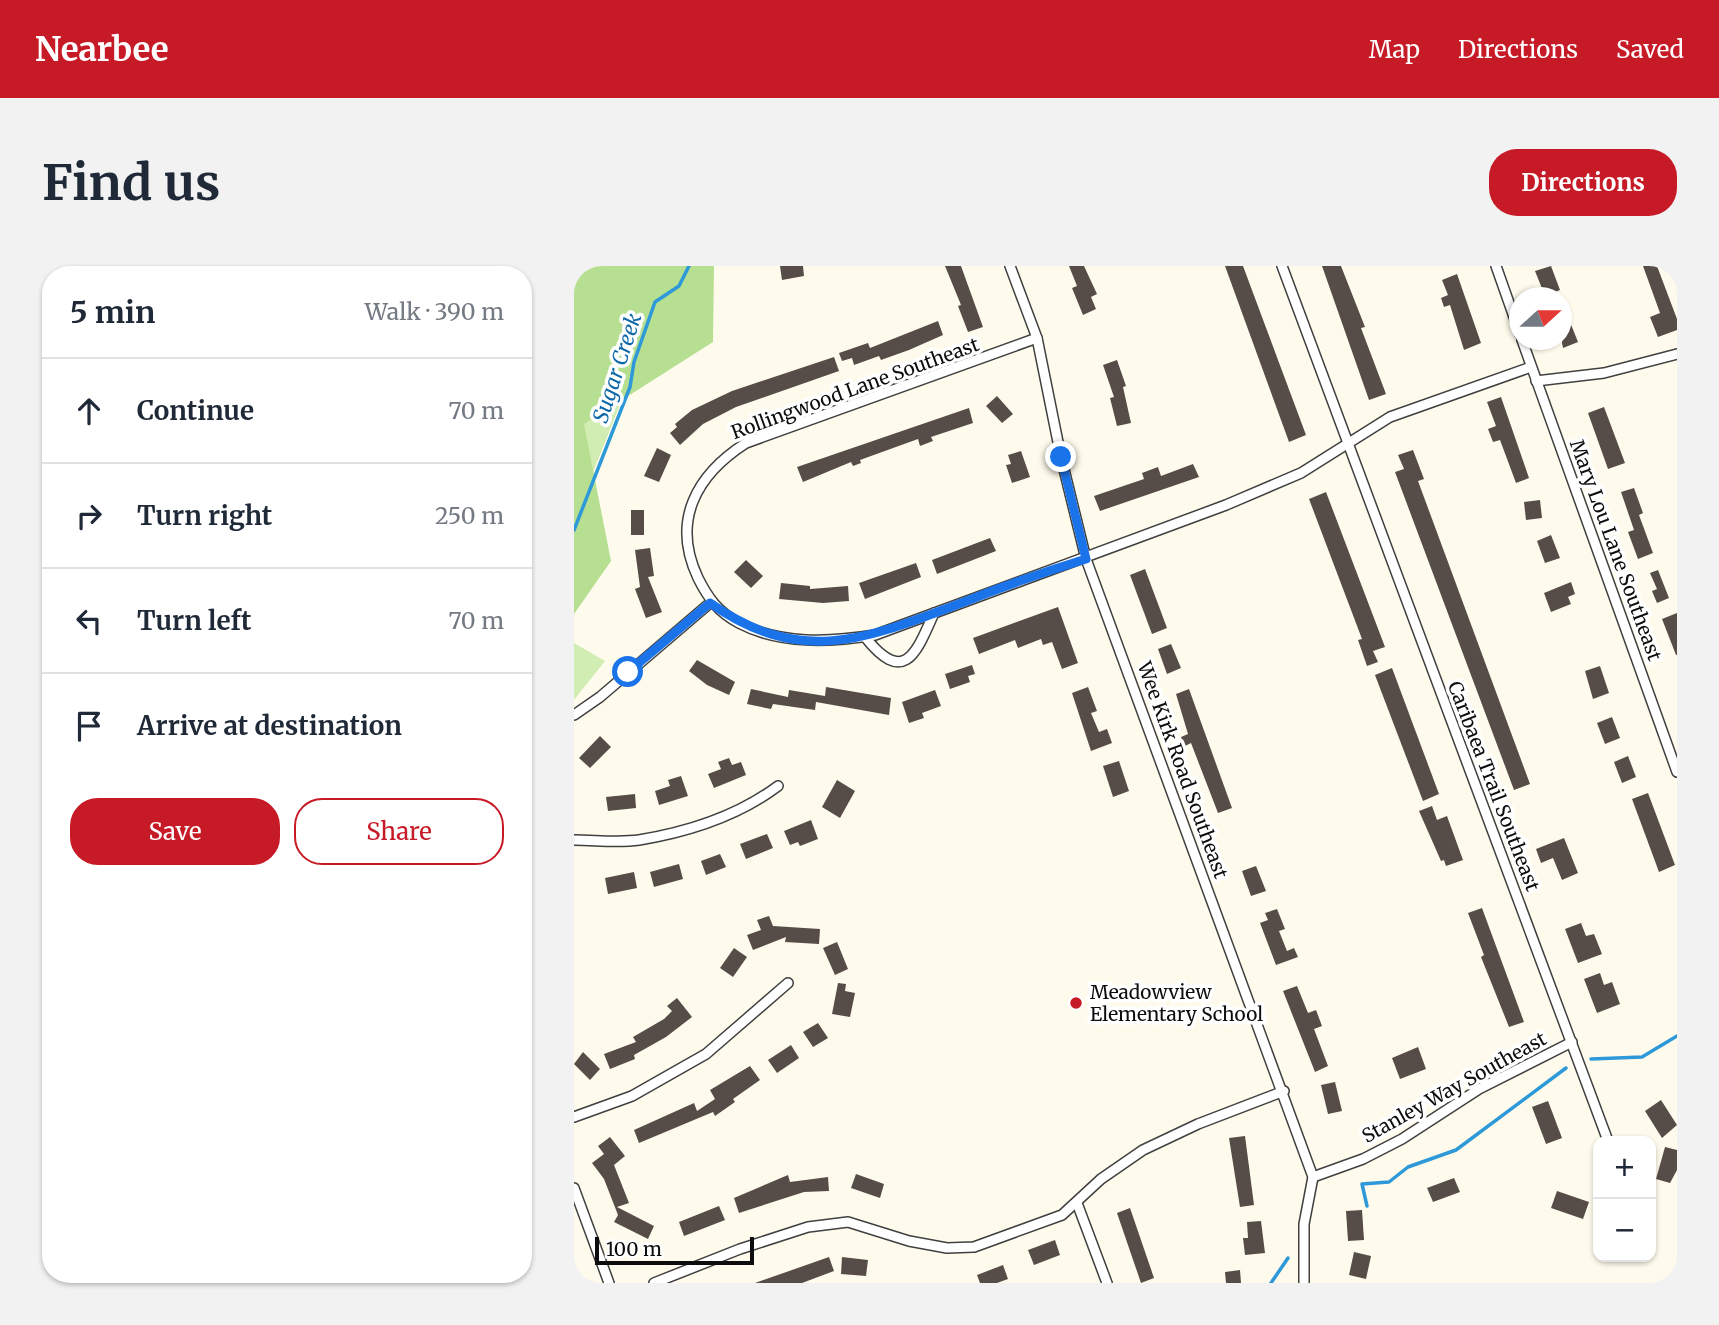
<!DOCTYPE html>
<meta charset="utf-8">
<style>
body{margin:0;font-family:Merriweather,serif;background:#f2f2f3;color:#1f2937}
.controls{position:absolute;right:21px;bottom:21px;display:grid;overflow:hidden;border-radius:14px;box-shadow:0 2px 5px #0004}
.controls button{width:63px;height:63px;display:grid;place-items:center;padding:0;border:0;border-bottom:2px solid #e0e1e3;background:#fff;color:#1f2937;font:35px sans-serif}
.compass{position:absolute;left:935px;top:21px;width:63px;height:63px;border-radius:50%;background:#fff;box-shadow:0 2px 5px #0004;rotate:69deg}
.scale{position:absolute;left:21px;bottom:18px;width:159px;box-sizing:border-box;padding-left:7px;border:4px solid #0d0d0d;border-top:0;font-size:19px;line-height:24px;white-space:nowrap;color:#0d0d0d;-webkit-text-stroke:5px #fff;paint-order:stroke}
.stop{position:absolute;width:21px;height:21px;margin:-16px;border:5px solid #1a73e8;border-radius:50%;background:#fff}
.stop.end{background:#1a73e8;border-color:#fff;box-shadow:0 2px 7px #0008}
.list{margin:0;padding:0;list-style:none}
h2{display:flex;justify-content:space-between;align-items:center;height:91px;margin:0;padding:0 28px;font-size:30px}
h2 small{font-size:23px;font-weight:400;color:#747a83}
.list li{display:grid;grid-template-columns:46px 1fr auto;gap:21px;align-items:center;box-sizing:border-box;height:105px;padding:0 28px;border-top:2px solid #e0e1e3}
.list b{display:block;font-size:26px;white-space:nowrap}
.list em{font-size:23px;font-style:normal;color:#747a83}
.actions{display:flex;gap:14px;padding:21px 28px}
.actions a{flex:1;padding:16px 0;border:2px solid #c71a27;border-radius:28px;text-align:center;font-size:24px;color:#c71a27}
.actions .main{background:#c71a27;color:#fff}
.icon{flex:none;width:38px;height:38px;fill:none;stroke:currentColor;stroke-width:2;stroke-linecap:round;stroke-linejoin:round}
.map{position:relative;flex:none;width:1103px;height:1017px;overflow:hidden;border-radius:28px}
header{display:flex;align-items:center;gap:42px;box-sizing:border-box;height:98px;padding:0 35px;background:#c71a27;color:#fff}
header strong{font-size:33px}
nav{display:flex;gap:38px;margin-inline-start:auto;font-size:24px}
.intro{display:flex;align-items:center;justify-content:space-between;box-sizing:border-box;height:168px;padding:0 42px}
h1{margin:0;font-size:49px}
.button{padding:18px 32px;border-radius:28px;background:#c71a27;color:#fff;font-size:24px;font-weight:700}
main{display:flex;gap:42px;padding:0 42px}
aside{flex:1;background:#fff;border-radius:28px;box-shadow:0 2px 5px #0004}
.map>svg:first-child{display:block}
.green{fill:#d2edb3}
.forest{fill:#b6df91}
.lines{fill:none;stroke-linecap:round;stroke-linejoin:round}
.stream{stroke:#2d99d8;stroke-width:3.5}
.building{fill:#564d48}
.street-casing{stroke:#404040;stroke-width:12}
.street{stroke:#fff;stroke-width:9}
.route{stroke:#1a73e8;stroke-width:9}
.poi-dot{fill:#c71a27;stroke:#fff;stroke-width:2.5}
.labels{text-anchor:middle;dominant-baseline:central;stroke-width:7;stroke-linejoin:round;paint-order:stroke}
.street-label{font-size:19px;fill:#0d0d0d;stroke:#fff}
.poi-label{font-size:19px;fill:#0d0d0d;stroke:#fff;text-anchor:start}
.water-label{font-size:21px;font-style:italic;fill:#0c68a8;stroke:#fff}
</style>
<header>
<strong>Nearbee</strong>
<nav><a>Map</a><a>Directions</a><a>Saved</a></nav>
</header>
<div class="intro"><h1>Find us</h1><a class="button">Directions</a></div>
<main>
<aside>
<h2>5 min<small>Walk · 390 m</small></h2>
<ul class="list">
<li><svg class="icon" aria-label="ahead" viewBox="0 0 24 24"><path d="M12 20V5M6 11l6-6 6 6"/></svg><div><b>Continue</b></div><em>70 m</em></li>
<li><svg class="icon" aria-label="right" viewBox="0 0 24 24"><path d="M7 20v-9h11M14 6l5 5-5 5"/></svg><div><b>Turn right</b></div><em>250 m</em></li>
<li><svg class="icon" aria-label="left" viewBox="0 0 24 24"><path d="M17 20v-9H6M10 6l-5 5 5 5"/></svg><div><b>Turn left</b></div><em>70 m</em></li>
<li><svg class="icon" aria-label="arrive" viewBox="0 0 24 24"><path d="M6 21V4h12l-3 4 3 4H6"/></svg><div><b>Arrive at destination</b></div></li>
</ul>
<div class="actions"><a class="main">Save</a><a>Share</a></div>
</aside>
<div class="map">
<svg width="1103" height="1017" viewBox="0 0 1103 1017">
<rect width="100%" height="100%" fill="#fffbec"/>
<!-- green -->
<g class="green">
<path d="M0 25 53 121 0 254Z"/>
<path d="M0 377 31 395 0 434Z"/>
</g>
<!-- forest -->
<path class="forest" d="M0 0H140L139 76 10 158 37 295 0 348Z"/>
<g class="lines">
<!-- stream -->
<g class="stream">
<path d="M0 264 56 121 60 96 81 36 105 20 115 0"/>
<path d="M1017 793 1068 791 1103 770"/>
<path d="M793 940 788 918 815 916 834 901 882 884 992 802"/>
<path d="M697 1017 714 992"/>
</g>
</g>
<!-- building -->
<g class="building">
<path d="M206 0H229L230 10 208 14Z"/>
<path d="M371 0H387L409 61 394 66 384 40 387 39Z"/>
<path d="M495 0H510L523 28 517 31 522 43 509 49 498 22 503 20Z"/>
<path d="M651 0H669L732 169 715 176Z"/>
<path d="M748 0H767L791 61 787 62 812 128 795 134Z"/>
<path d="M977 0 986 24 971 30 961 5Z"/>
<path d="M1069 0H1083L1103 53V64L1084 71 1076 51 1086 47Z"/>
<path d="M883 8 907 77 890 84 876 39 870 41 867 32 874 29 868 14Z"/>
<path d="M988 36 1004 76 989 82 988 77Z"/>
<path d="M364 55 369 69 335 84 307 94 305 90 280 99 278 92 268 95 265 87 294 77 296 82Z"/>
<path d="M260 91 265 105 162 141 129 158 106 179 96 167 103 161 101 158 118 144 158 125Z"/>
<path d="M543 94 552 120 549 121 557 157 543 160 536 132 540 131 529 99Z"/>
<path d="M423 130 439 148 428 157 412 140Z"/>
<path d="M927 131 955 212 942 217 926 174 919 176 914 163 922 160 913 136Z"/>
<path d="M1030 141 1051 197 1034 203 1014 147Z"/>
<path d="M395 142 399 157 357 171 359 175 346 180 344 173 286 194 287 197 279 200 277 196 229 216 223 201Z"/>
<path d="M83 182 97 189 85 216 70 210Z"/>
<path d="M839 184 850 213 844 215 956 518 940 524 821 206 830 203 824 189Z"/>
<path d="M447 185 456 211 438 217 432 199 437 198 434 189Z"/>
<path d="M619 198 625 211 526 245 520 230 570 213 568 207 584 201 587 210Z"/>
<path d="M1060 222 1069 247 1065 249 1079 287 1064 293 1054 266 1060 264 1047 226Z"/>
<path d="M752 226 811 381 799 385 804 396 793 400 784 374 788 373 735 233Z"/>
<path d="M966 234 968 252 952 254 950 236Z"/>
<rect x="57" y="244" width="13" height="25"/>
<path d="M977 269 986 292 971 297 963 275Z"/>
<path d="M416 272 422 285 363 308 358 294Z"/>
<path d="M76 282 80 310 74 311 88 346 72 352 61 323 66 321 61 284Z"/>
<path d="M172 294 189 310 177 322 160 306Z"/>
<path d="M342 297 347 311 291 333 285 317Z"/>
<path d="M571 303 593 362 578 368 556 309Z"/>
<path d="M1084 304 1095 332 1083 337 1078 325 1083 323 1076 307Z"/>
<path d="M997 316 1001 328 994 331 997 338 977 346 970 327Z"/>
<path d="M207 317 236 320V323L274 320 275 335 249 337 205 333Z"/>
<path d="M484 341 504 397 488 403 478 376 469 379 467 373 444 382 441 374 405 388 399 372Z"/>
<path d="M1103 347V389H1102L1088 353Z"/>
<path d="M597 378 607 402 593 408 584 383Z"/>
<path d="M123 394 161 416 155 429 133 419 115 405Z"/>
<path d="M398 399 401 408 394 410 396 416 376 423 371 408Z"/>
<path d="M1026 400 1035 427 1019 433 1011 405Z"/>
<path d="M818 402 865 528 849 535 801 409Z"/>
<path d="M252 421 317 432 315 449 242 436 241 444 199 438 197 443 173 438 177 423 214 431 215 424 251 430Z"/>
<path d="M514 421 523 445 517 447 525 466 533 463 538 477 517 485 498 427Z"/>
<path d="M615 423 658 542 644 547 617 477 611 480 607 471 614 468 602 428Z"/>
<path d="M361 424 367 440 348 447 350 452 335 457 328 436Z"/>
<path d="M1038 451 1046 472 1031 478 1023 457Z"/>
<path d="M26 470 37 481 16 502 5 492Z"/>
<path d="M1054 490 1062 511 1048 517 1040 496Z"/>
<path d="M155 492 158 499 167 496 172 509 140 522 134 508 147 503 144 496Z"/>
<path d="M545 495 555 525 539 531 529 500Z"/>
<path d="M107 510 114 530 85 539 81 525 96 520 94 514Z"/>
<path d="M263 514 281 525 266 552 248 541Z"/>
<path d="M1074 527 1101 599 1085 606 1058 533Z"/>
<path d="M61 528 62 542 34 545 32 531Z"/>
<path d="M858 540 863 554 873 550 889 594 872 600 870 594 867 595 845 545Z"/>
<path d="M237 554 244 573 226 580 224 576 216 579 210 565Z"/>
<path d="M193 568 199 582 172 593 166 578Z"/>
<path d="M990 572 1004 607 988 614 979 592 967 597 962 583Z"/>
<path d="M146 588 152 601 132 609 127 595Z"/>
<path d="M105 598 109 613 80 621 76 606Z"/>
<path d="M682 600 692 625 677 630 668 605Z"/>
<path d="M60 606 63 622 34 628 31 612Z"/>
<path d="M908 642 950 756 935 761 907 691 910 689 894 647Z"/>
<path d="M703 643 711 663 705 665 713 685 720 682 724 691 702 699 686 657 694 654 691 647Z"/>
<path d="M195 650 199 660 246 663 245 678 211 676 212 671 179 684 173 669 187 664 183 654Z"/>
<path d="M1007 657 1012 670 1020 668 1028 688 1004 697 991 663Z"/>
<path d="M263 676 274 703 261 709 249 682Z"/>
<path d="M160 682 173 691 159 711 146 702Z"/>
<path d="M1026 707 1030 719 1038 716 1046 738 1023 747 1010 713Z"/>
<path d="M264 717 272 718 271 725 281 727 276 751 258 748Z"/>
<path d="M723 720 734 747 742 744 748 760 740 763 754 800 741 806 709 725Z"/>
<path d="M103 732 118 751 92 771 60 789 61 793 36 803 30 788 62 776 59 771 90 753 98 745 93 740Z"/>
<path d="M244 757 254 772 239 781 229 766Z"/>
<path d="M217 779 225 792 203 807 194 794Z"/>
<path d="M844 781 852 803 826 813 818 792Z"/>
<path d="M9 786 26 803 16 814 0 798Z"/>
<path d="M176 800 186 814 159 833 161 836 141 850 139 846 65 877 60 864 120 837 123 845 141 833 136 824Z"/>
<path d="M761 816 768 845 754 848 747 819Z"/>
<path d="M1087 834 1103 859 1088 872 1071 845Z"/>
<path d="M974 835 988 872 972 878 958 841Z"/>
<path d="M671 870 680 939 666 941 655 872Z"/>
<path d="M36 871 51 890 40 899 55 937 43 941 80 960 74 973 40 956 44 949 30 913 18 897 30 888 24 880Z"/>
<path d="M1091 881 1103 884V904L1096 917 1082 913Z"/>
<path d="M282 908 310 918 306 932 277 922Z"/>
<path d="M214 909 216 916 254 911 255 925 230 926 165 947 160 932Z"/>
<path d="M880 912 886 926 859 936 853 922Z"/>
<path d="M983 925 1015 936 1009 953 977 942Z"/>
<path d="M145 940 151 954 110 970 105 956Z"/>
<path d="M556 942 580 1012 567 1017 543 947Z"/>
<path d="M788 944 790 974 774 975 772 945Z"/>
<path d="M687 955 691 987 671 989 669 972H674L673 956Z"/>
<path d="M481 974 486 989 460 999 454 984Z"/>
<path d="M780 986 797 990 792 1013 775 1009Z"/>
<path d="M255 991 260 1005 228 1017H181Z"/>
<path d="M268 991 294 994 292 1010 267 1008Z"/>
<path d="M429 999 434 1013 423 1017H406L403 1009Z"/>
<path d="M666 1004 667 1017H652L651 1006Z"/>
</g>
<g class="lines">
<!-- street casing -->
<g class="street-casing">
<g id="street">
<path d="M436 0 463 72 487 191 512 293 739 911 730 958V1017"/>
<path d="M708 0 1034 875"/>
<path d="M922 0 946 68"/>
<path d="M463 72 172 177C122 209 97 255 124 312 134 332 144 346 165 357 206 379 257 376 301 369L652 239 727 207 816 151 957 101"/>
<path d="M948 74 1103 506"/>
<path d="M962 115 1030 107 1103 88"/>
<path d="M291 371C330 420 342 388 360 347"/>
<path d="M0 449 26 431 136 337"/>
<path d="M0 574C21 574 44 577 65 574 114 566 164 550 204 520"/>
<path d="M0 851 58 830 132 788 214 717"/>
<path d="M739 911 789 893 828 873 905 823 998 776"/>
<path d="M0 922 35 1017"/>
<path d="M503 937 533 1017"/>
<path d="M80 1017 166 983 234 961 274 956 335 975 373 982 400 981 488 949 527 913 569 884 624 858 710 825"/>
</g>
</g>
<!-- street -->
<use href="#street" class="street"/>
</g>
<g class="lines">
<!-- route -->
<path class="route" d="M54 406 136 337C229 402 294 372 390 336 430 320 470 306 512 293L487 191"/>
</g>
<!-- markers -->
<circle class="poi-dot" cx="502" cy="737" r="7"/>
<g class="labels">
<!-- street labels -->
<g class="street-label">
<text transform="translate(281 122) rotate(-20)">Rollingwood Lane Southeast</text>
<text transform="translate(1042 284) rotate(70)">Mary Lou Lane Southeast</text>
<text transform="translate(609 504) rotate(70)">Wee Kirk Road Southeast</text>
<text transform="translate(920 520) rotate(69)">Caribaea Trail Southeast</text>
<text transform="translate(880 821) rotate(-29)">Stanley Way Southeast</text>
</g>
<!-- poi labels -->
<g class="poi-label">
<text x="516" y="726">Meadowview<tspan x="516" dy="22">Elementary School</tspan></text>
</g>
<!-- water labels -->
<g class="water-label">
<text transform="translate(43 102) rotate(-72)">Sugar Creek</text>
</g>
</g>
</svg>
<div class="controls">
<button>+</button>
<button>−</button>
</div>
<svg class="compass" viewBox="-18 -18 36 36"><path d="M0-13l5 13h-10z" fill="#e53935"/><path d="M0 13l5-13h-10z" fill="#747a83"/></svg>
<div class="scale">100 m</div>
<div class="stop" style="left:54px;top:406px"></div>
<div class="stop end" style="left:487px;top:191px"></div>
</div>
</main>
